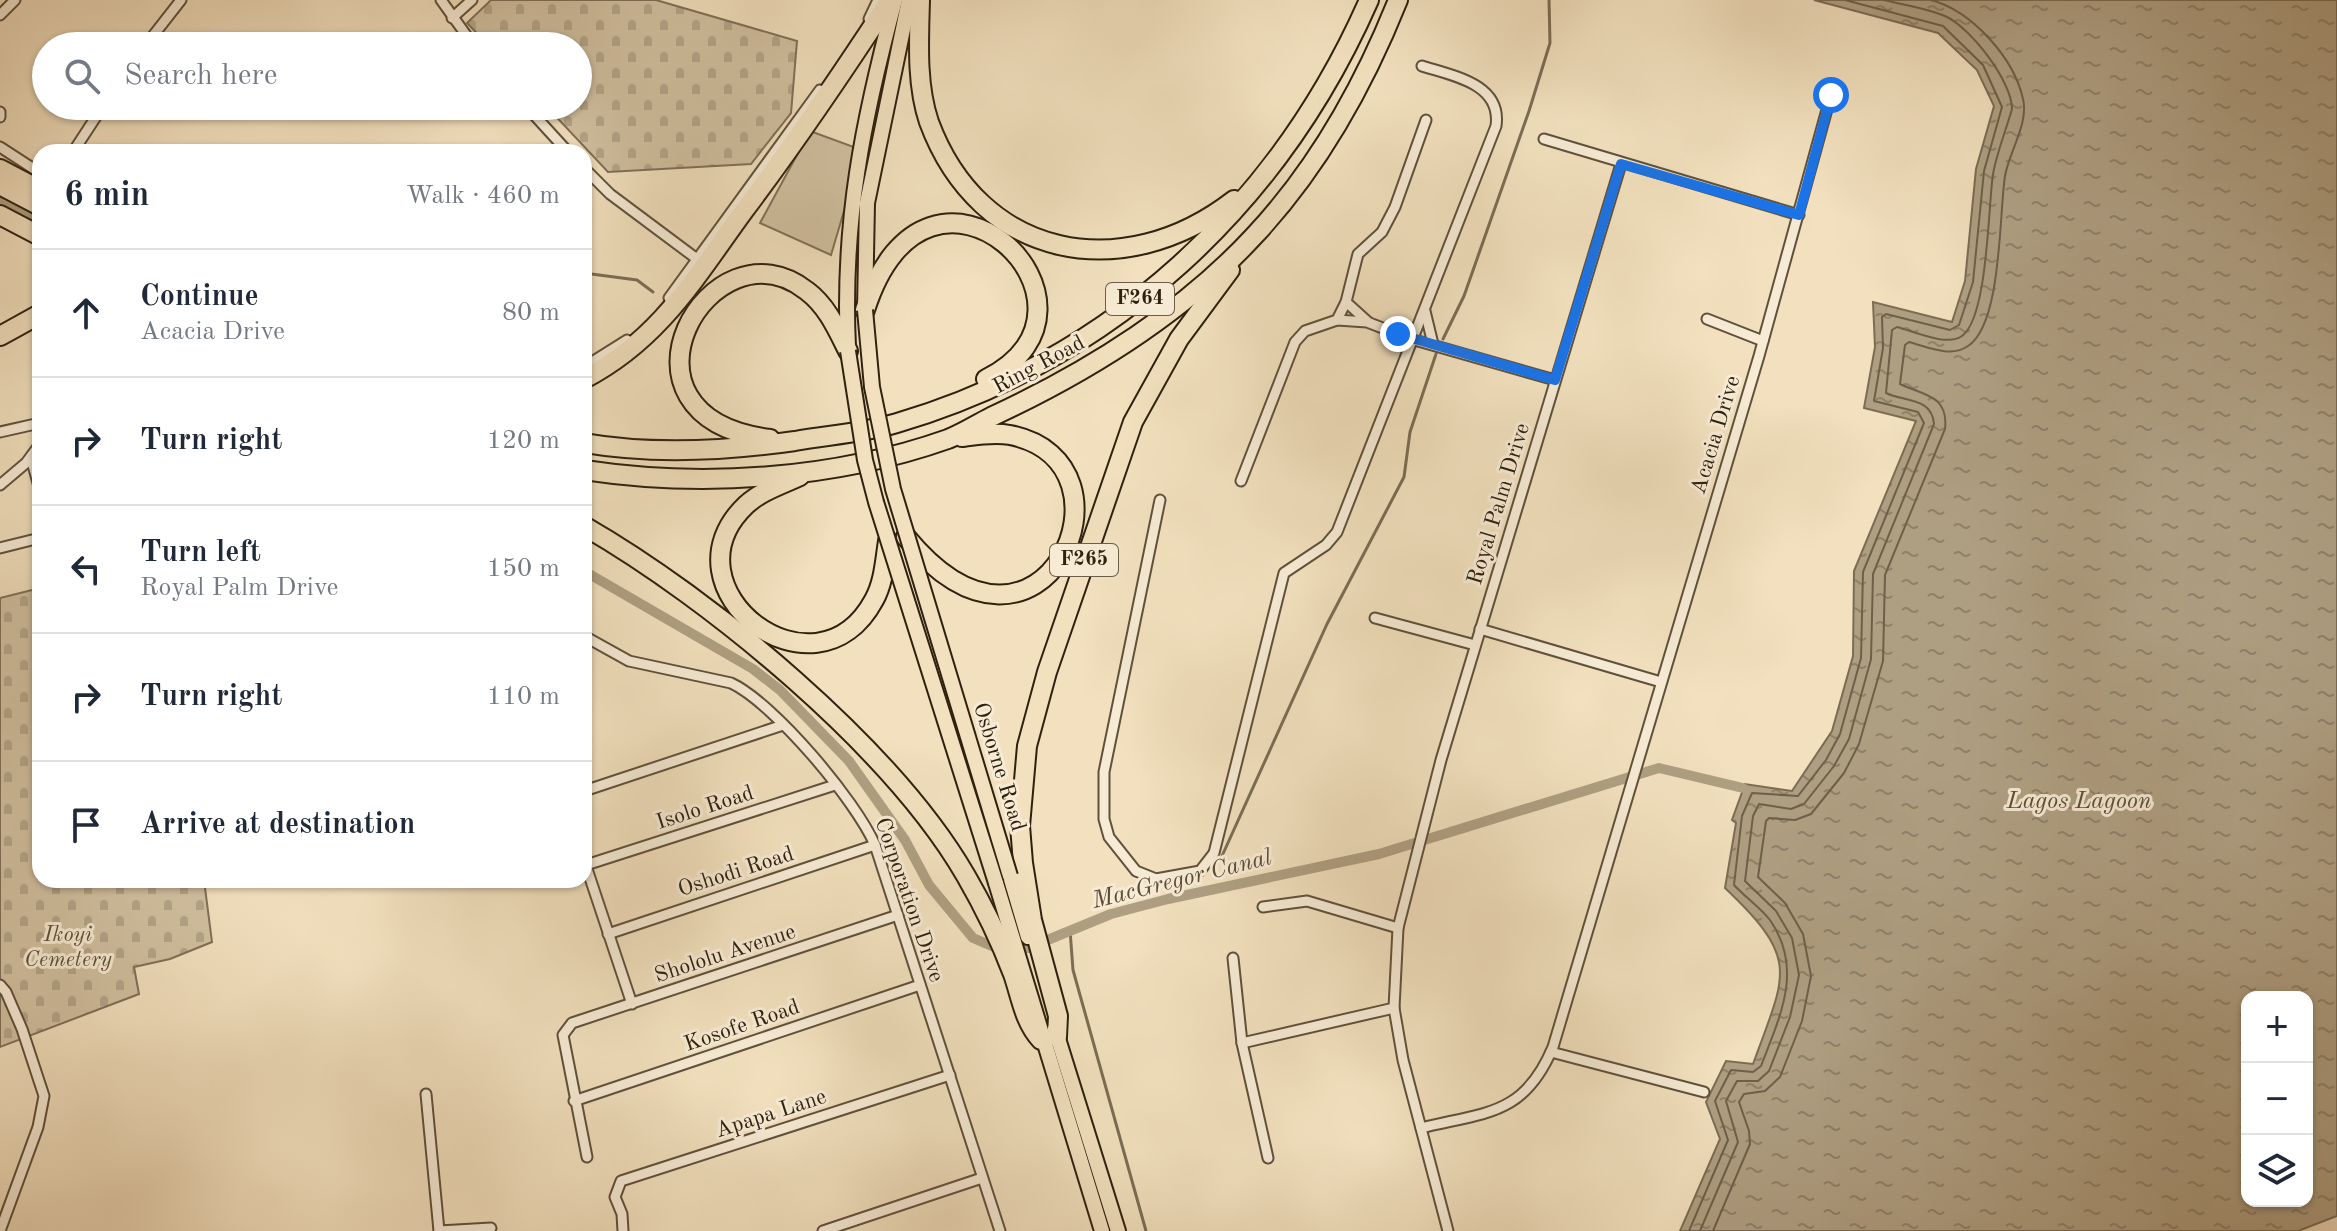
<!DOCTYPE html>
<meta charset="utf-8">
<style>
body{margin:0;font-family:"Old Standard TT",serif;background:#f2f2f3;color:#1f2937}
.controls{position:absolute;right:24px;bottom:24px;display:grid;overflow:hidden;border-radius:16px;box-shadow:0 2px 6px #0004}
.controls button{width:72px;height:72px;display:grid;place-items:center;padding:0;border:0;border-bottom:2px solid #e0e1e3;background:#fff;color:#1f2937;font:40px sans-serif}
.stop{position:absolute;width:24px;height:24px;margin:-18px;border:6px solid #1a73e8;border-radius:50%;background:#fff}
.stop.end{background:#1a73e8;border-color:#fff;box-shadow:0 2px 8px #0008}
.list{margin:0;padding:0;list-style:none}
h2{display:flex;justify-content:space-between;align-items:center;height:104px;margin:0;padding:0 32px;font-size:34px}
h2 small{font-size:26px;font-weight:400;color:#747a83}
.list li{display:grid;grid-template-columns:52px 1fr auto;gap:24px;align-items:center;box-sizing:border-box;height:128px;padding:0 32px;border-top:2px solid #e0e1e3}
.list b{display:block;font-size:30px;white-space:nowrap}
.list p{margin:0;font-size:26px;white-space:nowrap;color:#747a83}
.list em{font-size:26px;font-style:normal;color:#747a83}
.icon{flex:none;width:44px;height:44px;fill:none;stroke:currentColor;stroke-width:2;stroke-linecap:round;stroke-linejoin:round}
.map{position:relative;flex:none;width:2337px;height:1231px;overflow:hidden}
.search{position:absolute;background:#fff;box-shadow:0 2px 6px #0004;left:32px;top:32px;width:560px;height:88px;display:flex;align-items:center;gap:20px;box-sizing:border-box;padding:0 28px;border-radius:44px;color:#747a83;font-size:30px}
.panel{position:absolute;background:#fff;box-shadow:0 2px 6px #0004;left:32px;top:144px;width:560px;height:744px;border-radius:24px}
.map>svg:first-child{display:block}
.cemetery{fill:url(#cemetery-stones);stroke:#807058;stroke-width:2}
.pitch{fill:#d1c0a0;stroke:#807058;stroke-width:2}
.water{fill:url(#water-ripples);stroke:#7b6d54;stroke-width:2;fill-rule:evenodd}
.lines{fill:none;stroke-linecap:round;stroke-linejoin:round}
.shore{stroke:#6e6048;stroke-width:2}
.stream{stroke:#7b6d54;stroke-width:3}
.canal{stroke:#af9f82;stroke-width:10}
.minor-casing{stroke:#5f513b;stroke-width:13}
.primary-casing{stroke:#2e210f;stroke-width:18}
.motorway-casing{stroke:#2e210f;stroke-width:22}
.minor{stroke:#f7ebd5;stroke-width:9}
.primary{stroke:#f2e0be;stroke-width:14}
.motorway{stroke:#f2e0be;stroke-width:18}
.primary-bridge-casing{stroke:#2e210f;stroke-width:18;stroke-linecap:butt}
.primary-bridge{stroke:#f2e0be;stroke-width:14}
.route{stroke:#1a73e8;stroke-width:10}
.labels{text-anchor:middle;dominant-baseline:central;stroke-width:6;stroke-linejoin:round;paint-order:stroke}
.shield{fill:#f7ebd5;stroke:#6a5e4a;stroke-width:2}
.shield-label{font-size:20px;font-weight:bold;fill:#2e210f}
.street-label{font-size:22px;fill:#2e210f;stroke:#f7ebd5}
.park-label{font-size:22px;font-style:italic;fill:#5f513a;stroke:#f7ebd5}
.water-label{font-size:24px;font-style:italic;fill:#5b4d37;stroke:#f7ebd5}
</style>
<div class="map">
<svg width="2337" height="1231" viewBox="0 0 2337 1231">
<defs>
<pattern id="cemetery-stones" width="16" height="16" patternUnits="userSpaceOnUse" patternTransform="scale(2)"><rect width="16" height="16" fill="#d1c0a0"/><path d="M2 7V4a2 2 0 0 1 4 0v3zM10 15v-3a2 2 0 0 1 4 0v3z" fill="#b4a589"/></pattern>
<pattern id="water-ripples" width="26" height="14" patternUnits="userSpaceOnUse" patternTransform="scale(2)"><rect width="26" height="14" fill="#af9f82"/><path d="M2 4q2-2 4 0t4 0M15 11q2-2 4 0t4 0" fill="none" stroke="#8f8169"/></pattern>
</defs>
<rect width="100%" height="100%" fill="#f2e0be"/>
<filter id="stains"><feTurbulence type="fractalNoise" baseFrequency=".0025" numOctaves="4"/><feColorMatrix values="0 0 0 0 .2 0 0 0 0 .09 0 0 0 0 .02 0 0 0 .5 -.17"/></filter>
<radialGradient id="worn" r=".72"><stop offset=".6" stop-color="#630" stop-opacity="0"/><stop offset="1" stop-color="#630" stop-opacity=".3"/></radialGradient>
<!-- cemetery -->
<g class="cemetery">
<path d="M491 0H656L797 41 791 113 751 164 608 172 546 106H578V46H489L467 23Z"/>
<path d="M40 588V880H204L212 942 170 959 134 967 139 994 0 1047V598Z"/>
</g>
<!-- pitch -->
<path class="pitch" d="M810 131 862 150 831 255 760 223Z"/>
<!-- water -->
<path class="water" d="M1814 0H2337V1216L2298 1231H1680L1720 1139 1706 1102 1726 1061 1753 1064C1786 973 1801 960 1725 888L1736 823 1732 820 1745 784 1792 791 1832 731 1853 656 1854 571 1916 421 1864 408 1875 347 1873 302 1952 322 1965 281 1976 169 1994 106 1977 70 1938 33ZM2247 997H2307V1201H2247Z"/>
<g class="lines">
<!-- shore -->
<g class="shore">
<path d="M1689 1231 1728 1140 1715 1101 1731 1070 1753 1072 1761 1066C1780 1016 1804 969 1770 920 1760 907 1745 897 1734 885L1742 816 1752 793 1798 796 1826 760 1840 734 1861 658 1863 572 1924 423 1918 412 1874 401 1883 348 1882 317 1886 314 1950 330 1959 325 1973 282 1984 171 2002 107 1983 65 1943 26 1845 0"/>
<path d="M1700 1231 1738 1142 1726 1101 1737 1081H1758L1769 1071 1790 1017 1799 975 1792 938 1776 911 1745 881 1753 816 1759 804 1791 809 1804 804 1834 766 1849 739 1871 659 1873 574 1934 424C1932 397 1904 402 1886 393L1892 330 1897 327C1913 331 1947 347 1962 336 1988 317 1988 207 1993 174 1997 152 2006 130 2012 109 2012 81 1970 27 1945 16 1926 8 1904 5 1884 0"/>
<path d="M1713 1231 1750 1144 1749 1131 1739 1102 1744 1094 1765 1091 1780 1077 1802 1021 1811 976 1803 934 1785 903 1758 877 1766 821 1769 818 1795 820 1811 814 1844 773 1859 744 1883 661 1885 575 1945 429C1949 395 1923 395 1900 384L1905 345 1909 342C1928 347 1951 358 1968 346 2002 324 1999 214 2005 176 2009 152 2029 123 2023 99 2014 58 1972 11 1931 0"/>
</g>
<!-- stream -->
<g class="stream">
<path d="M584 273 637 280 653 292"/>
<path d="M1443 339 1464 296 1529 111 1550 43 1549 0"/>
<path d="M1222 856 1327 624 1404 477 1410 432 1436 354"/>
<path d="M1070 930 1073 970 1146 1231"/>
</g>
<!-- canal -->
<g class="canal">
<path d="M0 200 40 221"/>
<path d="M584 571 753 669 780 690 849 761 905 840 929 885 973 938 999 949 1028 948 1111 914 1168 899 1379 854 1659 768 1743 788"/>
</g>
<!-- minor casing -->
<g class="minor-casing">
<g id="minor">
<path d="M441 0 474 46"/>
<path d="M0 15 15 0"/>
<path d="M452 18 472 0"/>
<path d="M869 19 878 0"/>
<path d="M145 46 181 0"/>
<path d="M526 106 568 152"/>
<path d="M0 112V117"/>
<path d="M1544 139 1799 215"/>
<path d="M0 147 40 173"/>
<path d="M73 152 103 106"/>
<path d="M584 168 610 194 697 259"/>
<path d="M669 298 820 90"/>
<path d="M1346 302 1367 321"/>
<path d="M1425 311 1433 344"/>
<path d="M1707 319 1763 341"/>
<path d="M1337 320 1367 322 1411 339 1555 380"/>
<path d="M584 367 627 340"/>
<path d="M0 432 40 423"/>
<path d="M31 458 40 490"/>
<path d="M1241 481 1295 342 1305 331 1337 320 1346 302 1358 254 1382 232 1395 207 1426 120"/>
<path d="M0 485 26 463 40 444"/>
<path d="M1160 500 1104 772V819L1109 837 1136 871 1156 879 1200 871 1214 853 1284 573 1326 545 1337 532 1496 126C1502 84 1454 76 1422 66"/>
<path d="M0 548 40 538"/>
<path d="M1375 618 1475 645"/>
<path d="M1480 629 1661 682"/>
<path d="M584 636 629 661 731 683C774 703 856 801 875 845L1000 1231"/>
<path d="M584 791 783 725"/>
<path d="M585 863 632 1004"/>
<path d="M586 865 835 785"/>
<path d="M1263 907 1307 901 1398 928"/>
<path d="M608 934 875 845"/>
<path d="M1233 958 1242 1043 1268 1158"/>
<path d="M0 985 6 992 22 1029 44 1096 38 1127 0 1231"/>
<path d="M1242 1043 1394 1008"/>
<path d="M1551 1052 1704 1092"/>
<path d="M426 1094 439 1231"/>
<path d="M574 1101 920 985"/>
<path d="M1421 1128C1486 1112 1524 1116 1553 1047L1759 356 1831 95"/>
<path d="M587 1157 563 1035 572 1023 898 915"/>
<path d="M439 1231 491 1228"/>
<path d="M623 1231 622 1214 615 1197 621 1181 950 1075"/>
<path d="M823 1231 982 1178"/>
<path d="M1448 1231 1403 1060 1394 1008 1398 928 1441 760 1621 164"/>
</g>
</g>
<!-- primary casing -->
<g class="primary-casing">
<g id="primary">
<path d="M865 309 867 203 909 0"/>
<path d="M848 347C842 223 863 119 895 0"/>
<path d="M1010 876 1028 937"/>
<path d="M996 883 1102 1231"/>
<path d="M1055 1029 1118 1231"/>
</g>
</g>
<!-- motorway casing -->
<g class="motorway-casing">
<g id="motorway">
<path d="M920 0C919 39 916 84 929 122 980 260 1123 286 1234 200"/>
<path d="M0 169 40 190"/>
<path d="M0 185 40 206"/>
<path d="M0 215 40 236"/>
<path d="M865 310C928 111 1132 307 986 379"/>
<path d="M0 336 40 314"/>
<path d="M584 379C659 340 695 278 743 212 795 143 843 72 890 0"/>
<path d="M770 439C595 417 711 215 807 291 827 306 837 329 848 351"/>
<path d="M584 443C654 455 725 451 795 441 829 435 864 433 897 423 1113 359 1279 205 1369 0"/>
<path d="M584 470C703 488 835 479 948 439 963 433 977 424 991 417 1088 372 1181 315 1254 236 1317 169 1364 85 1398 0"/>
<path d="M800 476C781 485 761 491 746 505 659 588 815 709 874 600 884 582 885 560 888 541"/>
<path d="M584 526C711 599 892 748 966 876 984 907 1000 940 1013 974 1021 997 1024 1022 1041 1040"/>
<path d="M906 537C1042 702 1148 462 1010 435 994 432 977 435 962 437"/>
<path d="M1057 1037 1058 1016 1032 920 1023 863 1020 826 1027 746 1047 672 1133 422 1179 339 1230 270"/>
</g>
</g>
<!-- minor -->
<use href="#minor" class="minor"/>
<!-- primary -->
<use href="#primary" class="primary"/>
<!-- motorway -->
<use href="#motorway" class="motorway"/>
<!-- primary-bridge casing -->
<g class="primary-bridge-casing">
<g id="primary-bridge">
<path d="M865 310 872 387 893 489 1010 876"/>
<path d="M848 351 865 460 876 502 996 883"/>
</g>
</g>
<!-- primary-bridge -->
<use href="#primary-bridge" class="primary-bridge"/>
</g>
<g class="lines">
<!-- route -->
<path class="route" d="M1398 334 1555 380 1621 164 1799 215 1831 95"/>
</g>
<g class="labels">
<!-- shield labels -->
<g class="shield">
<rect x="1106" y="283" width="68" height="32" rx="6"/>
<rect x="1050" y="544" width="68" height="32" rx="6"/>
</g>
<g class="shield-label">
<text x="1140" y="299">F264</text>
<text x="1084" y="560">F265</text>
</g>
<!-- street labels -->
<g class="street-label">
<text transform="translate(1039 365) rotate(-28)">Ring Road</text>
<text transform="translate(1716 435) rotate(-73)">Acacia Drive</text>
<text transform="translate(1499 504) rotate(-73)">Royal Palm Drive</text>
<text transform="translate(999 767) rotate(73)">Osborne Road</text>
<text transform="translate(705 808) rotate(-18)">Isolo Road</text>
<text transform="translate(736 872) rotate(-18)">Oshodi Road</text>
<text transform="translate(909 900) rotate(71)">Corporation Drive</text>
<text transform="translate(725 954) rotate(-18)">Shololu Avenue</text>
<text transform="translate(742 1026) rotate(-19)">Kosofe Road</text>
<text transform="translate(771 1114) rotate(-18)">Apapa Lane</text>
</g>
<!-- park labels -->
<g class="park-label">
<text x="68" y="935">Ikoyi<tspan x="68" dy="25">Cemetery</tspan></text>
</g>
<!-- water labels -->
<g class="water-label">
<text x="2079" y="802">Lagos Lagoon</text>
<text transform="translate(1182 880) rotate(-14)">MacGregor Canal</text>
</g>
</g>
<rect width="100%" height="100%" filter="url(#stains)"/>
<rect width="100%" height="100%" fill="url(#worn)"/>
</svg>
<div class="controls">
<button>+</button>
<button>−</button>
<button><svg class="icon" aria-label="layers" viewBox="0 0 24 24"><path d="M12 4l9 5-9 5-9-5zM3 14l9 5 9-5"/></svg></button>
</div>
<div class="stop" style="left:1831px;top:95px"></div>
<div class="stop end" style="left:1398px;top:334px"></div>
<div class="search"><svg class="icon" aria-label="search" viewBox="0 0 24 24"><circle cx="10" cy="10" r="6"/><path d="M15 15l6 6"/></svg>Search here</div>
<section class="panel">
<h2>6 min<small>Walk · 460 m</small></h2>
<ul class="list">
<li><svg class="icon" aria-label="ahead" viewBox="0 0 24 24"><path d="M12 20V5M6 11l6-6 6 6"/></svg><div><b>Continue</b><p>Acacia Drive</p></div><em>80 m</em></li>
<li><svg class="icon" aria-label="right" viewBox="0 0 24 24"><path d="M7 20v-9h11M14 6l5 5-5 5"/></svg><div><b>Turn right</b></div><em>120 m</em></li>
<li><svg class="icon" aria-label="left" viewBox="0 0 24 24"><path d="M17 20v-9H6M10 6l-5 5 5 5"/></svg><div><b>Turn left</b><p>Royal Palm Drive</p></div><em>150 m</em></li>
<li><svg class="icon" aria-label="right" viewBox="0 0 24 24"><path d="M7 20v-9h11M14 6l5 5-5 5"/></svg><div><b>Turn right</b></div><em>110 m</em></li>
<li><svg class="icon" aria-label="arrive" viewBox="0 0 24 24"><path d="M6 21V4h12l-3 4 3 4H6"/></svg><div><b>Arrive at destination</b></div></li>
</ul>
</section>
</div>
